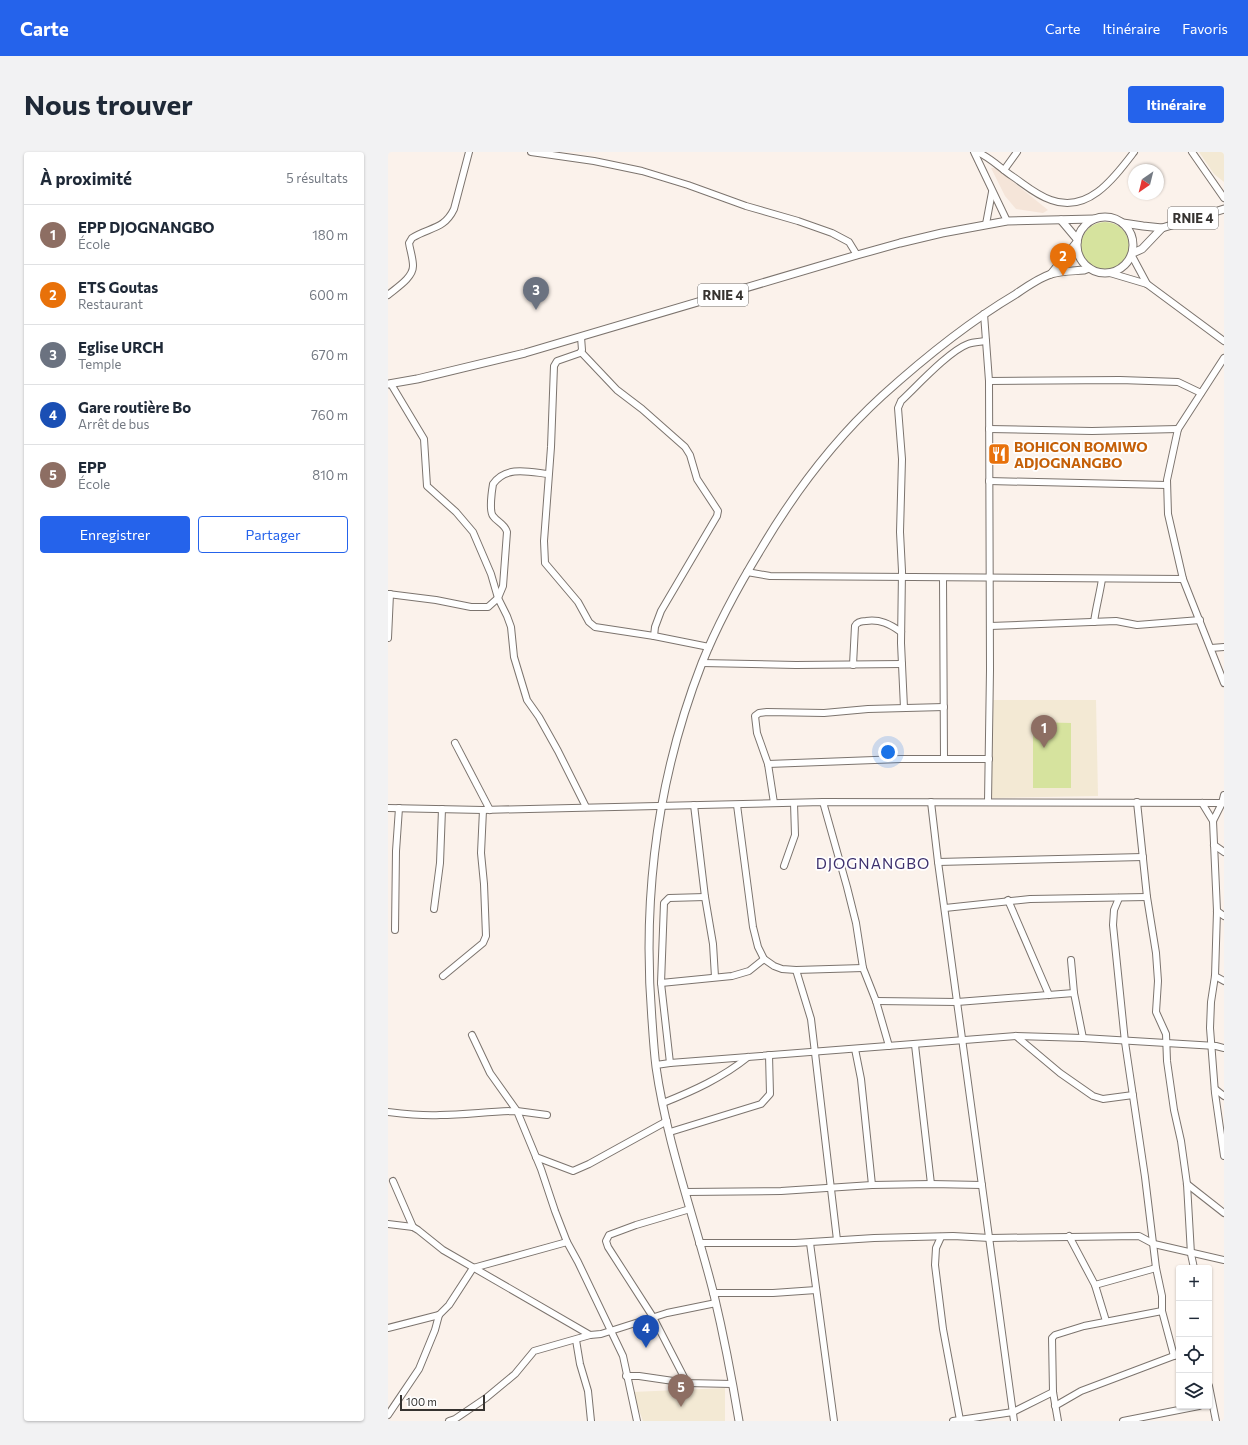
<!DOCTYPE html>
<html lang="fr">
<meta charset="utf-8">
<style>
body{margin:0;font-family:Commissioner,sans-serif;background:#f2f2f3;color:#1f2937}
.controls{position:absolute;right:12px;bottom:12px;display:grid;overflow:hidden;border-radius:4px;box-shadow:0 1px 3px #0004}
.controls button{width:36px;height:36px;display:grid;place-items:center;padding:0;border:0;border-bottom:1px solid #e0e1e3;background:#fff;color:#1f2937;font:20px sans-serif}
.compass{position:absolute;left:740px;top:12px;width:36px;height:36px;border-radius:50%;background:#fff;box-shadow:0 1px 3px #0004;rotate:215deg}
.scale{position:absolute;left:12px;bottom:10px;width:85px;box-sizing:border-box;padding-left:4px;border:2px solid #363330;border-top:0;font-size:11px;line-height:14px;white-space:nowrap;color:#363330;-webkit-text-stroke:3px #fff;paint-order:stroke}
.you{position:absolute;left:500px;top:600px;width:14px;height:14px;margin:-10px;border:3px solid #fff;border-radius:50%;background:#1a73e8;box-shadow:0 0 0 6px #1a73e833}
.badge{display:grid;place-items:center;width:26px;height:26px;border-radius:50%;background:#2563eb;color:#fff;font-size:13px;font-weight:700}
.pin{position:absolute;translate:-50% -33px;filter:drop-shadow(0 1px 2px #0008)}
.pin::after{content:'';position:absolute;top:21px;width:14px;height:12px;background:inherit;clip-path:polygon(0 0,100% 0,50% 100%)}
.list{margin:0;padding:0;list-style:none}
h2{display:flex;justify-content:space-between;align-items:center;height:52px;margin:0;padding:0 16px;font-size:17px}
h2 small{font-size:13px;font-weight:400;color:#747a83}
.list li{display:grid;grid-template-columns:26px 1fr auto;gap:12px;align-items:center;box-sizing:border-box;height:60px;padding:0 16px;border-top:1px solid #e0e1e3}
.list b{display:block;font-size:15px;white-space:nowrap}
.list p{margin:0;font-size:13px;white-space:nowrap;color:#747a83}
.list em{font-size:13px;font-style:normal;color:#747a83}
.actions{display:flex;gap:8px;padding:12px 16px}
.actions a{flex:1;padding:9px 0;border:1px solid #2563eb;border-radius:4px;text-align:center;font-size:14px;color:#2563eb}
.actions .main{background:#2563eb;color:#fff}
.icon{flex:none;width:22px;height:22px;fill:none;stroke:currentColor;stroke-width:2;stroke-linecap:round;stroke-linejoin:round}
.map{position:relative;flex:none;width:836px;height:1269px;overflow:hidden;border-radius:4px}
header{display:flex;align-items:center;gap:24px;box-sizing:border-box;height:56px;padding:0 20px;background:#2563eb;color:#fff}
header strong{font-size:19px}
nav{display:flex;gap:22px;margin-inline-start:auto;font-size:14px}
.intro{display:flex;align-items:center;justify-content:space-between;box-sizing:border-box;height:96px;padding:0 24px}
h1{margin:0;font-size:28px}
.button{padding:10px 18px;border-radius:4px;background:#2563eb;color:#fff;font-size:14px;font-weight:700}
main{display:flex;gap:24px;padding:0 24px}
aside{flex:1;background:#fff;border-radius:4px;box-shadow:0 1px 3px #0004}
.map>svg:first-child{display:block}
.built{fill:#f5e5d9}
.education{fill:#f3e9d4}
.green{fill:#d6e39e}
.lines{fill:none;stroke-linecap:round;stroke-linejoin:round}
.minor-casing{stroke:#7c746e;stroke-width:8}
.major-casing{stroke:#7c746e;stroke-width:9}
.minor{stroke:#fff;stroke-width:6}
.major{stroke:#fff;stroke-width:7}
.labels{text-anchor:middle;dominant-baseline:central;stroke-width:3.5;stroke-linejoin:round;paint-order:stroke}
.shield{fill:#fff;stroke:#72706e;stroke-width:1}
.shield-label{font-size:13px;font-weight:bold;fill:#363330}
.food-label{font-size:14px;font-weight:bold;fill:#c56008;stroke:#fff;text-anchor:start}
.neighbourhood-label{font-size:15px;letter-spacing:1px;fill:#3e316d;stroke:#fff}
</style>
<header>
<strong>Carte</strong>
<nav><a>Carte</a><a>Itinéraire</a><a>Favoris</a></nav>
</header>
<div class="intro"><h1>Nous trouver</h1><a class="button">Itinéraire</a></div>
<main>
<aside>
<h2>À proximité<small>5 résultats</small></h2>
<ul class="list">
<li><span class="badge" style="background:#8d6e63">1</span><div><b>EPP DJOGNANGBO</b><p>École</p></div><em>180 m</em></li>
<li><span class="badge" style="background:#e8710a">2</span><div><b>ETS Goutas</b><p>Restaurant</p></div><em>600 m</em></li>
<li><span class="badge" style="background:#6b7280">3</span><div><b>Eglise URCH</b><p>Temple</p></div><em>670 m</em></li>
<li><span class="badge" style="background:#1a4fb4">4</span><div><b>Gare routière Bo</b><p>Arrêt de bus</p></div><em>760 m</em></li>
<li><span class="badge" style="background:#8d6e63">5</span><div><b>EPP</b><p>École</p></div><em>810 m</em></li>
</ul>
<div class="actions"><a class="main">Enregistrer</a><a>Partager</a></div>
</aside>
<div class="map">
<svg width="836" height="1269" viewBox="0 0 836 1269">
<rect width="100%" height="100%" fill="#fbf2eb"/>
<!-- built -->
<path class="built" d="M603 16H608L660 58 655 61 628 57 617 44Z"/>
<!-- education -->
<g class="education">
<path d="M811 0H836V30L826 22Z"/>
<path d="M605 548H708L710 644 603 646Z"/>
<path d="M337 1236V1269H255L244 1240Z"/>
</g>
<!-- green -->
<g class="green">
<circle cx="717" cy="94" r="24"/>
<path d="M645 570 683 571V636H645Z"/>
</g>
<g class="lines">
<!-- minor casing -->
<g class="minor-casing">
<g id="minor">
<path d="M143 0 206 9 254 19 300 33 358 54 410 69 444 81 461 90 469 103"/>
<path d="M586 0 619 69"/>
<path d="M589 0C602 5 612 16 624 24 636 32 648 43 663 48 700 62 726 26 746 0"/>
<path d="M804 0 836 46"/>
<path d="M616 18 629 0"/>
<path d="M598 72 604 40"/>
<path d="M744 104 759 132"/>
<path d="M722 121 759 132 836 189"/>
<path d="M0 143C8 136 25 126 25 114 25 106 22 98 21 91L24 86C41 75 56 78 66 57L81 0"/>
<path d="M596 162 601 229 602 518 600 650"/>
<path d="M193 185 194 198 192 201 169 209 166 214 163 295 156 389 157 411 190 450 201 470 207 475 266 484 321 495"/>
<path d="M193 200 229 238 254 257 297 295 302 303 309 327 330 359 329 364 273 459 267 475 266 484"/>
<path d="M836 206 790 277 779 328 780 362 795 427 836 531"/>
<path d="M601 229 732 228 790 230 813 241"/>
<path d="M3 232 36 287 39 334 68 360 85 380 103 422 110 446 119 464 123 475 126 505 139 548 151 565 170 599 198 655"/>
<path d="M601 277 704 279 790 277"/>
<path d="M601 329 779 333"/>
<path d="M359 420 382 424 795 427"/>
<path d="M555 426 556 607"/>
<path d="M0 442 48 448 83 455H100L110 446 115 434 119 380C117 372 109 370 105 364 101 359 104 338 105 332 118 313 142 320 160 322"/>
<path d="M706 470C708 455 712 441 714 427"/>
<path d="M602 474 728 469 749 473 812 468"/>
<path d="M0 486 2 442"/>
<path d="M823 496 836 495"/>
<path d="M314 511 408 513 514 512"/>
<path d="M465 513 467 474C469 470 473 469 478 469 492 467 502 472 513 480"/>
<path d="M516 556 513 491 514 419 512 380 514 307 510 256 513 249C529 234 561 199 580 192 585 190 592 190 598 189"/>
<path d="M67 591 102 658"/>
<path d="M380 612 513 607H601"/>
<path d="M836 643 834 651 825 669 829 759 827 824 823 850 822 876 827 941 836 1004"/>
<path d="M435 650 459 735 468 771 475 816 488 849 501 894"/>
<path d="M543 650 550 710 626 1269"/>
<path d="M749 650 759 745 768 801 770 829 768 860 778 882 779 909 786 958 793 989 799 1032 803 1102 806 1116"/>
<path d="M386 651 380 612 369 581 367 564 371 561 379 560 436 561 480 557 556 555"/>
<path d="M814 651 825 669"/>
<path d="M306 653 317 745 325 792 327 825"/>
<path d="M349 653 365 775 370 795 376 807 386 814 394 817 408 818 475 816"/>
<path d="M0 656 95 658 435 650 836 651"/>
<path d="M826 693 836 700"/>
<path d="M550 710 755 705"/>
<path d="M396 714 407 683 406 651"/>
<path d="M731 746 726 758 725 773 737 890 757 1025 768 1116 774 1144V1159L786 1204"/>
<path d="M620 748 661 843"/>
<path d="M557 756 642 747 759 745"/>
<path d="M46 757 52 711 54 657"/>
<path d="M829 759 836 764"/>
<path d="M7 778 8 699 11 656"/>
<path d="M683 808 686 841 695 886"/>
<path d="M408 818 423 867 449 1088"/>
<path d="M55 824 95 791 98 784 96 732 93 701 95 658"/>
<path d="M827 824 836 829"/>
<path d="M273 831 344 824 361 819 376 807"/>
<path d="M488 849 569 850 686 841"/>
<path d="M84 883 102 921 129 959 159 963"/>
<path d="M628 884 672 921 705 944 715 947 745 943"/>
<path d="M527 893 543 1032"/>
<path d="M467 897 473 927 484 1033"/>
<path d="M282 911 273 831 276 751 281 746 317 745"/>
<path d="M268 913 282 911 628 884 695 886 828 894 836 896"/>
<path d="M827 937 836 944"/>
<path d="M275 951C305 939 334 926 360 905"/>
<path d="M0 960C17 962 35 964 52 963 78 963 103 959 129 959L153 1017 167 1059 179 1090 190 1110 235 1204 249 1269"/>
<path d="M282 980 373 952 382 942 381 903"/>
<path d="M148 1005 185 1019 201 1012 279 969"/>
<path d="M5 1029 25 1075"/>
<path d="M799 1032 836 1061"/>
<path d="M298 1040 393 1039 484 1033 543 1032 594 1033"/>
<path d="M0 1072 25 1075 30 1078 55 1098 202 1183 213 1182 279 1161 328 1151"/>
<path d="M681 1084 707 1133 718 1169"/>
<path d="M553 1085 548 1096 547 1113 555 1177 572 1268"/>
<path d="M311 1091H407L486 1086 565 1084 602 1086 751 1084 766 1092 836 1108"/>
<path d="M422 1091 446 1269"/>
<path d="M707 1133 768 1116"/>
<path d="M325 1141H385L428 1138"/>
<path d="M0 1176 51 1163 61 1153 85 1116 179 1090"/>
<path d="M188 1188 192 1212 200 1239 203 1269"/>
<path d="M238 1224H251L299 1231 344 1232"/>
<path d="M299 1231 265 1165 220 1095 218 1089 221 1083 248 1073 302 1057"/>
<path d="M821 1234 828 1269"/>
<path d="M667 1254 693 1239 791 1202"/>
<path d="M0 1263 31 1217 47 1178 51 1163"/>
<path d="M61 1269 67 1267 98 1246 127 1222 146 1199 202 1183"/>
<path d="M565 1269 625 1260 665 1240"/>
<path d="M670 1269 665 1240 664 1186 667 1183 696 1174 774 1159"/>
<path d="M735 1269 811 1254"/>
</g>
</g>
<!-- major casing -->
<g class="major-casing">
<g id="major">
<circle cx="717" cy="93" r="28"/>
<path d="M673 68 689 87"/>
<path d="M735 71 755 74 774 76"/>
<path d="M745 101 754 97 774 76 836 57"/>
<path d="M663 122 689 90"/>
<path d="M0 232 29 227 137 201 469 103 512 91 554 81 619 69 706 67"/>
<path d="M351 1269C344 1227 336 1185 326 1143 307 1067 279 992 268 915 266 899 265 883 264 868 254 746 270 624 314 511 330 471 351 433 373 397 406 341 446 288 494 244 536 206 579 171 628 142 638 135 651 126 663 122 673 119 685 119 696 118L701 116"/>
</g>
</g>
<!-- minor -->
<use href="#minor" class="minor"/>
<!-- major -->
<use href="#major" class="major"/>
</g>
<!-- icons -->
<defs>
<g id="restaurant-square" transform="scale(1.15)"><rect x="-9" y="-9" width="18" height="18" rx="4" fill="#e8710a" stroke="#fff"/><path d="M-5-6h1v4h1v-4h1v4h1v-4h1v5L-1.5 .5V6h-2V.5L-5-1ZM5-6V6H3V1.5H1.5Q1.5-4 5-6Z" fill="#fff"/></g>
</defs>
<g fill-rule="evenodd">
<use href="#restaurant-square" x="611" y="302"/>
</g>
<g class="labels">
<!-- shield labels -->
<g class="shield">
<rect x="780" y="55" width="50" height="22" rx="3"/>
<rect x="310" y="132" width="50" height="22" rx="3"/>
</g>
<g class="shield-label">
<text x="805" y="66">RNIE 4</text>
<text x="335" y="143">RNIE 4</text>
</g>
<!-- food labels -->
<g class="food-label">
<text x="626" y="294">BOHICON BOMIWO<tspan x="626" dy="16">ADJOGNANGBO</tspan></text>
</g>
<!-- neighbourhood labels -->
<g class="neighbourhood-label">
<text x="485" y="711">DJOGNANGBO</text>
</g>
</g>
</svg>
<div class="controls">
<button>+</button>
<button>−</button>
<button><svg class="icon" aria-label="locate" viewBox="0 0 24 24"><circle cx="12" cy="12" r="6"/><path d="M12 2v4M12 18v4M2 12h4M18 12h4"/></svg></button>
<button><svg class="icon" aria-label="layers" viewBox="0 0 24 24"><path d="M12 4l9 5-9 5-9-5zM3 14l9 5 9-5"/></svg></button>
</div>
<svg class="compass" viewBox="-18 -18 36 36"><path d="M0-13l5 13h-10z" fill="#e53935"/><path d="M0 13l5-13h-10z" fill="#747a83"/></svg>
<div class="scale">100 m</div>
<div class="you"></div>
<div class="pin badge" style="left:656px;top:596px;background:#8d6e63">1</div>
<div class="pin badge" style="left:675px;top:124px;background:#e8710a">2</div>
<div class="pin badge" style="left:148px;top:158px;background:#6b7280">3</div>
<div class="pin badge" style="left:258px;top:1196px;background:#1a4fb4">4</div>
<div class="pin badge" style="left:293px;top:1255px;background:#8d6e63">5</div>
</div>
</main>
